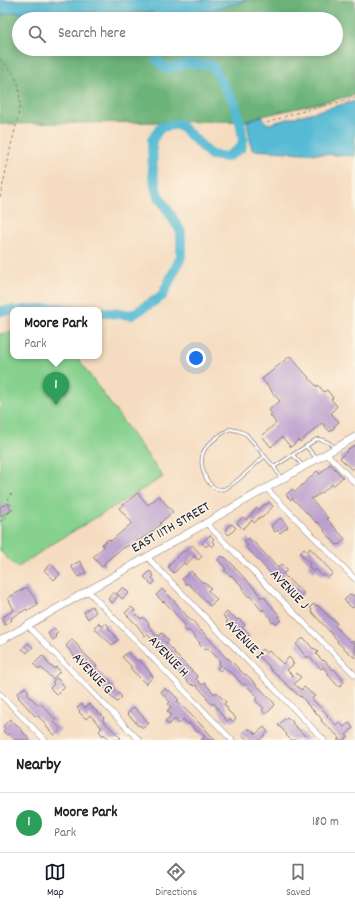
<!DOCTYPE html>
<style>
body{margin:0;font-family:Dekko,sans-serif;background:#f6f6f6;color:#202124}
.you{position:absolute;left:196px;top:358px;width:14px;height:14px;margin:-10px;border:3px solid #fff;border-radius:50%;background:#1a73e8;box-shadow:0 0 0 6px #1a73e833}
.badge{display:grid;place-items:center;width:26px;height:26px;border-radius:50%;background:#111827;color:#fff;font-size:13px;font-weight:700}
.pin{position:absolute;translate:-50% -33px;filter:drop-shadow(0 1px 2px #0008)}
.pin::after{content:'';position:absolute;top:21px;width:14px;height:12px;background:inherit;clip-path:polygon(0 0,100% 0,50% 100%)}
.popup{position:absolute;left:10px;top:307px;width:92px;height:52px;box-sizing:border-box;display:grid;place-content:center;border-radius:8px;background:#fff;filter:drop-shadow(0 1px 3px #0005);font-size:13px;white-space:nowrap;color:#757577}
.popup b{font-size:15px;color:#202124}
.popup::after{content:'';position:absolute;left:50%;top:100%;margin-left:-8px;border:8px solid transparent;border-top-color:#fff}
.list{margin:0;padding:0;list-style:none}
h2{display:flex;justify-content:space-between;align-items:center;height:52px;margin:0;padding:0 16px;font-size:17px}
h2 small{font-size:13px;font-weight:400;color:#757577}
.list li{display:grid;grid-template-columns:26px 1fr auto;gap:12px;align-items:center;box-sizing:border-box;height:60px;padding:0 16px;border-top:1px solid #e0e0e0}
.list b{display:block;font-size:15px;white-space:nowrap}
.list p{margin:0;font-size:13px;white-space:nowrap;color:#757577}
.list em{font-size:13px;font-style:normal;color:#757577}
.icon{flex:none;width:22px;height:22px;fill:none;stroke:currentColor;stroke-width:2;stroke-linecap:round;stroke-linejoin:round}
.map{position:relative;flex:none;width:355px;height:740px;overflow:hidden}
.search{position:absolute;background:#fff;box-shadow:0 2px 10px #0003;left:12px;right:12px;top:12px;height:44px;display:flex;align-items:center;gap:10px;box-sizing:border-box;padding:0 14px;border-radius:22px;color:#757577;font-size:15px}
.sheet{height:112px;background:#fff}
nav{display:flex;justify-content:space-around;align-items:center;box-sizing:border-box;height:56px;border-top:1px solid #e0e0e0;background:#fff;font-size:11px;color:#757577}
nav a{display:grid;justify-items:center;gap:2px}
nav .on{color:#111827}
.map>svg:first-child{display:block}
.green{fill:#86d18e;stroke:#547a64}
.forest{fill:#6cb379;stroke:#476a5a;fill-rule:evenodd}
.water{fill:#55bad4;stroke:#3c6e88}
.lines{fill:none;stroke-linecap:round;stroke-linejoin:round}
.stream{stroke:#55bad4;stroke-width:1.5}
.river{stroke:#55bad4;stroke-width:10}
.building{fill:#b69acd}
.lane-casing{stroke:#8c7f7e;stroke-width:4}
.street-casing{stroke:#8c7f7e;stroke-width:6}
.secondary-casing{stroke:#8c7f7e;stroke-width:8}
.path{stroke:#8c7f7e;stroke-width:1;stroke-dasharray:3 3;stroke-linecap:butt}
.lane{stroke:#fff;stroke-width:2.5}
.street{stroke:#fff;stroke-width:5}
.secondary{stroke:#fff;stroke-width:7}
.labels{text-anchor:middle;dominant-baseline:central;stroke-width:3;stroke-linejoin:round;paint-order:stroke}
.street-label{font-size:14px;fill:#22223b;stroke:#fcf5e5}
</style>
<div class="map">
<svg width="355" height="740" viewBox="0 0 355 740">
<rect width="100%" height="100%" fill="#fcf5e5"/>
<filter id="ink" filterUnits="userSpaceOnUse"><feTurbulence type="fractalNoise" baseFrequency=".025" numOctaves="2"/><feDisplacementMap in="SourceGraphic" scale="8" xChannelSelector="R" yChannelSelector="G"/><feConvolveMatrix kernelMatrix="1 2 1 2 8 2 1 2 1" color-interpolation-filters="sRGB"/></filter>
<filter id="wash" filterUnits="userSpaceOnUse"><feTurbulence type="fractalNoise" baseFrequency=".012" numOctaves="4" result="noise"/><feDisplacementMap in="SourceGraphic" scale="16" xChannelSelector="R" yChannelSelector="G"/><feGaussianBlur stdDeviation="0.9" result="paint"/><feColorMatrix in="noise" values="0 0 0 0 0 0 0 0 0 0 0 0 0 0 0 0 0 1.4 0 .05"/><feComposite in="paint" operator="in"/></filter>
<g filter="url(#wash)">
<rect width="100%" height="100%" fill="#f5dcc0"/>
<!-- green -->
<path class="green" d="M13 331V356H76L163 477 49 546 17 568 0 551V334Z"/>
<!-- forest -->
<path class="forest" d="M196 0H355V95L262 116 247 121 0 124V7L140 5 162 15 184 4ZM19 19H336V49H19Z"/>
<!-- water -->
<g class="water">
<path d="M0 0H248L243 2 207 11 186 13H162L153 12H137L115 11 36 14 17 12 0 15Z"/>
<path d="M355 101V156L252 150 247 121 262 116 266 123 269 124Z"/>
</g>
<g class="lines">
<!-- stream -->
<path class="stream" d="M243 140 251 139"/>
<!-- river -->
<g class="river">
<path d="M158 19 159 0"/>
<path d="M22 310 56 308 75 310"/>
<path d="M0 311 13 310"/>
<path d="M99 312 132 315 162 296 181 257V232L157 193 153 175 152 140 161 127 179 124 211 155 227 157 241 148 243 140 241 126 235 105 212 65 189 63 167 69 157 60V49"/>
</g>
</g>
<g id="blocks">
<!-- building -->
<g class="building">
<path d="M290 356 317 387 318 385 324 392 327 390 333 398 331 399 337 406 331 413 339 422 334 426 335 427 330 432 322 423 300 442 298 440 291 447 282 437 271 447 262 436 276 423 270 415 272 414 269 410 280 401 271 391H272L262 379Z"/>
<path d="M355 445V467L352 470 340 458 350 448Z"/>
<path d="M330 464 343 477 333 486 332 484 323 492 311 499 328 518 327 519 345 539 339 545 338 544 337 545 325 532 324 531 325 530 318 522 317 523 292 498 291 500 286 495 292 489 295 492 317 471 320 474Z"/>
<path d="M138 493 148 505 159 496 173 512 160 523 161 524 148 535 120 550 104 563 105 565 102 567 93 557 104 547 102 544 109 539 111 541 132 523 119 508Z"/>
<path d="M269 502 273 506 262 518 260 517 254 523 252 520 243 529 237 523 243 517 246 520 257 508 259 510 265 504 266 505Z"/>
<path d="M8 503 11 511 0 516V507Z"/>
<path d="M281 518 288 527 280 533 278 530 275 532 271 526Z"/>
<path d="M232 524 236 528 229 535 225 531 227 529 226 528 229 525H230Z"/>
<path d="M210 535 214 539 212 541 215 544 212 547 209 544 206 547 202 543Z"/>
<path d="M248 538 251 542 252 540 278 568 281 564 287 570 283 574 297 588 298 587 304 593 297 600 291 594 292 593 276 577 275 578 246 547 248 545 244 542Z"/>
<path d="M192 545 202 556 198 560 194 556 186 565 184 563 174 573 168 567 170 566 169 565 183 551 184 552Z"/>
<path d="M310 548 333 573 328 578 324 574 322 576 316 569 314 572 308 566 310 564 300 553 304 549 307 552Z"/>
<path d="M222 556 224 558 225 557 233 565V566L256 590 261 598 263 596 280 616 279 618 281 620 276 624 274 622 273 623 270 620 271 619 269 616 263 609 262 611 250 596 249 597 242 589 244 588 231 575 230 576 224 570 226 569 218 560Z"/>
<path d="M80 561 86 573 78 577 71 566Z"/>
<path d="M51 564 60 574 54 580 44 570Z"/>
<path d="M150 571 154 576 152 578 155 581 152 585 144 577Z"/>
<path d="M191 571 203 583 204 582 211 588 208 590 217 600 210 606 188 583 187 585 182 579Z"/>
<path d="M27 587 32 595H33L38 605 28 611 27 609 11 618 12 620 5 625 1 618 14 610 8 598Z"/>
<path d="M123 587 129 593 122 599 117 593Z"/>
<path d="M162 589 176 603 191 621 192 620 201 631H202L227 659 228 658 245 675 246 674 274 703 275 705 266 714 262 710 264 708 255 700 257 698 255 696 256 695 245 684 243 685 232 673H231L224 667 220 671 217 668 220 665 219 663 220 661 208 648 205 650 199 644 200 643 189 630 187 632 183 627 185 625 164 601 163 602 156 595Z"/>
<path d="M114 592 118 596 112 603 108 599Z"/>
<path d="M351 594 353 596 355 595V606L352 608 344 600Z"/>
<path d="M314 604 316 606 317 605 333 620H334L337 623 335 626 351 642 353 641 355 643V658L337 642 338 641 311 611 312 610 310 607Z"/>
<path d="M92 606 96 612 88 619 84 612 86 611V610Z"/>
<path d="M131 607 135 610 134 612 141 619 143 617 149 624 148 625 157 637 162 633 169 641 166 643 175 652 174 653 198 677 196 679 202 685 205 683 214 694 216 692 226 702 224 704 228 709 227 710 236 718 233 722 230 719 228 721 223 717 214 703 212 705 206 698 207 697 196 685 194 686 192 684 191 685 158 650 153 644 155 643 149 636 147 635 145 636 137 625 125 613Z"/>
<path d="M227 612 231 616 232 615 237 620 239 619 245 625 242 628 250 637 246 641 236 630 235 631 226 622 228 621 223 616Z"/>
<path d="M98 623 102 627 106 623 109 627 108 628 116 636 115 637 118 640 112 645 94 628Z"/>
<path d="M54 628 58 633 55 635 57 637 53 640 48 634Z"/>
<path d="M303 638 304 640 305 639 313 649 314 648 318 652 316 654 323 661 324 660 333 670 334 669 336 671 344 682 339 687 328 675 329 674 323 667 321 669 309 656 307 658 296 644Z"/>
<path d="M72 639 83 652 97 666 95 668 107 680 108 679 115 687 113 688 122 697 117 702 110 696 111 695 100 683 99 684 92 676 93 675 79 661H78L66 646Z"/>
<path d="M28 643 33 647 27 653 22 649Z"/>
<path d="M262 649 266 653 269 651 283 664 289 657 293 662 292 663 294 664 287 670 293 676 296 673 301 677 294 684 301 690 304 687 311 693 315 696 312 698 314 701 328 715 327 716 336 725 339 722 344 727 349 723 353 728 346 735 348 737 344 740H337L340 738 321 721 322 720 320 717 306 703H307L301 696 300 697 277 675V676L269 668 270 667 257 654Z"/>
<path d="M128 652 137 661 139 660 146 667 153 677 146 684 130 668 132 667 122 657Z"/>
<path d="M42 656 44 657 51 667 52 666 55 669 56 667 60 671 53 679 41 668 39 670 34 664Z"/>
<path d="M57 678 65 687 57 695 50 688 54 684 52 682Z"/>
<path d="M25 687 29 691 27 694 38 705 40 703 56 720 54 722 61 729 55 735 49 730 45 724V723L38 716 37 717 35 715V716L18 697 19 696 17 694 23 688 24 689Z"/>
<path d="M165 688 167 691 169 690 179 700 177 701 201 725H202L215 740H201L205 737 198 731 197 732 189 723 188 724 183 719 179 724 175 719 169 725 165 721 171 715 167 711 171 707 168 704 170 702 161 692Z"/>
<path d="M82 704 85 708 89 704 100 715 101 714 104 718 102 720 121 738 118 740H110L104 734 103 736 99 731 101 729V727L90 715 86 719 79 712 80 711 77 708Z"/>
<path d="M134 707 149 723 143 728 141 726 137 725 134 720 127 714Z"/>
<path d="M287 717 293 722 292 723 309 740H291L286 735 287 734 278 725Z"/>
<path d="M10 719 16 724 30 740H15L9 734 7 735 3 731 5 729 3 726Z"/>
<path d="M264 727 268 732 260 740H248L241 734 248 728 249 730 250 729 256 734Z"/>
</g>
</g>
</g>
<g filter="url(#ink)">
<use href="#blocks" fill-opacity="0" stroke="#8c7f7e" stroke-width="1"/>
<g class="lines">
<!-- lane casing -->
<g class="lane-casing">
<g id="lane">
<path d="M306 446 316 458"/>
<path d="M293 455 303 466"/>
<path d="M265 456C256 463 234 486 224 489 208 493 198 466 203 453 206 444 222 433 230 429L239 431 246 434 274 467"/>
<path d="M281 478 274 467 317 439C325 440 329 442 335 448"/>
</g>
</g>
<!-- street casing -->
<g class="street-casing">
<g id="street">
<path d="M326 453 355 483"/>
<path d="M266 488 355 579"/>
<path d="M206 523 355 675"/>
<path d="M147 557 324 740"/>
<path d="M88 591 232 740"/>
<path d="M27 625 139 740"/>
<path d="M0 694 45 740"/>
</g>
</g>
<!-- secondary casing -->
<g class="secondary-casing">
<path id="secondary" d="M0 641 147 557 355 437"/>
</g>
<!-- path -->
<g class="path">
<path d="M0 59C8 66 15 74 18 84 23 104 16 126 11 145 8 162 4 180 0 197"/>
<path d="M267 123 292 114 355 98"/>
<path d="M0 521 5 519V515L13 511 8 498 9 495 12 494"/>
</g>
<!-- lane -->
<use href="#lane" class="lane"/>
<!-- street -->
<use href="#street" class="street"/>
<!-- secondary -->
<use href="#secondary" class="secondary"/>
</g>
</g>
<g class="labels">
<!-- street labels -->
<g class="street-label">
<text transform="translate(171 528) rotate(-30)">EAST 11TH STREET</text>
<text transform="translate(289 590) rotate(46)">AVENUE J</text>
<text transform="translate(244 640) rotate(46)">AVENUE I</text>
<text transform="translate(168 657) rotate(46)">AVENUE H</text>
<text transform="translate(92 674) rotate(46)">AVENUE G</text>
</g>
</g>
</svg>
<div class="you"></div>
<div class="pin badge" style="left:56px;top:405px;background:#2e9e5b">1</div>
<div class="popup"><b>Moore Park</b>Park</div>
<div class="search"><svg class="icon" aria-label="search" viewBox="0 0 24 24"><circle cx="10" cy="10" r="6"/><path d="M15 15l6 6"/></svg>Search here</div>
</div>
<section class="sheet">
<h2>Nearby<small></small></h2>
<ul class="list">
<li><span class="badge" style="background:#2e9e5b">1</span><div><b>Moore Park</b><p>Park</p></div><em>180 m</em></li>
</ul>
</section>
<nav>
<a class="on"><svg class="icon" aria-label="map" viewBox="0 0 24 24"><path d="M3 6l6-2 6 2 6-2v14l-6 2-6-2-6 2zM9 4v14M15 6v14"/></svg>Map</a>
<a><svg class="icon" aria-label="directions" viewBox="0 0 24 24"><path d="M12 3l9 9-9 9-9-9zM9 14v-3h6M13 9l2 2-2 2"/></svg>Directions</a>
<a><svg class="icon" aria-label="saved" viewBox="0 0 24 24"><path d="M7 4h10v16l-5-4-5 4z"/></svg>Saved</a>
</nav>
